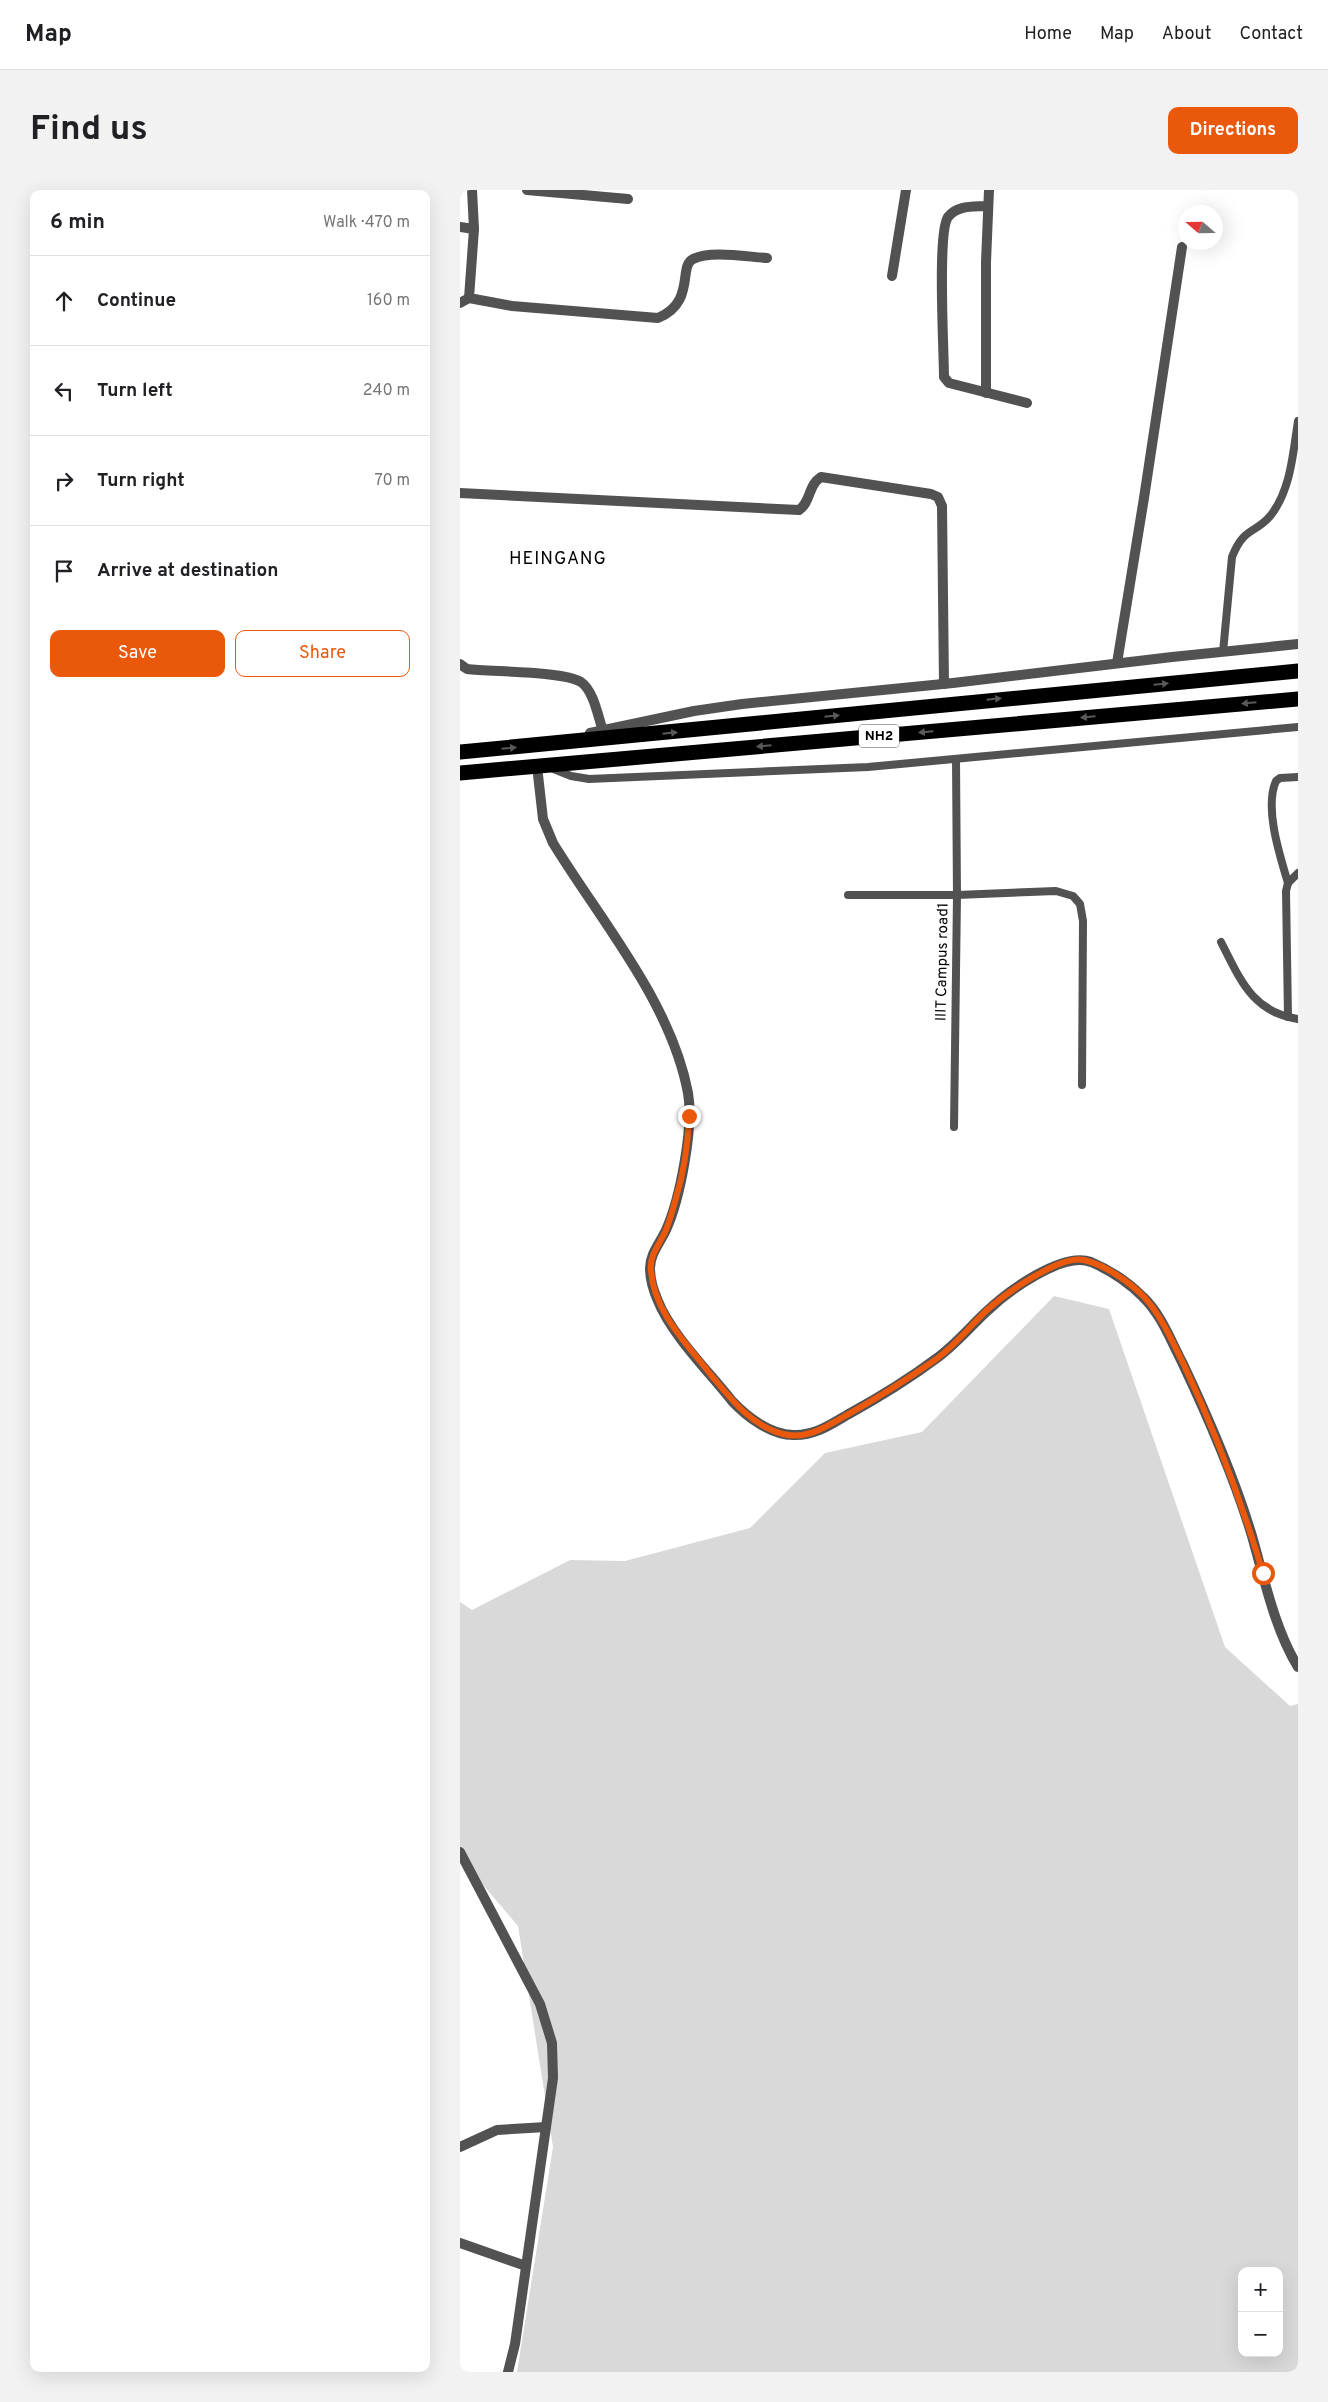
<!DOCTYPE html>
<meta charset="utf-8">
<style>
body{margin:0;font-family:Overpass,sans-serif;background:#f2f2f2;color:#202124}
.controls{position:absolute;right:15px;bottom:15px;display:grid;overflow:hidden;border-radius:10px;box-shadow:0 5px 20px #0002}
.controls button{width:45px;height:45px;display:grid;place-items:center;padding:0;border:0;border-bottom:1px solid #e0e0e0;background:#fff;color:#202124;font:25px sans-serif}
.compass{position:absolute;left:718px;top:15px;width:45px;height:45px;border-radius:50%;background:#fff;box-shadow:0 5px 20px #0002;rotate:290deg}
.stop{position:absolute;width:15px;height:15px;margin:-11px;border:4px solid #ea580c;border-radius:50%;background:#fff}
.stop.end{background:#ea580c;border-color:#fff;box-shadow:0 1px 5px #0008}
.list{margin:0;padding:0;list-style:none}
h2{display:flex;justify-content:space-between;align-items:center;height:65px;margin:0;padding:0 20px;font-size:21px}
h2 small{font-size:16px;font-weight:400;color:#757577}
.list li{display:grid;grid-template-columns:32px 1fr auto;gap:15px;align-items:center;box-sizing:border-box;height:90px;padding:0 20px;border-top:1px solid #e0e0e0}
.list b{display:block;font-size:19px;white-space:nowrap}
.list em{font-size:16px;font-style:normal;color:#757577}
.actions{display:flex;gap:10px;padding:15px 20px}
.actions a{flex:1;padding:11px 0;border:1px solid #ea580c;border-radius:10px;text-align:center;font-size:18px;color:#ea580c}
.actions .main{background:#ea580c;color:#fff}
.icon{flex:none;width:28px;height:28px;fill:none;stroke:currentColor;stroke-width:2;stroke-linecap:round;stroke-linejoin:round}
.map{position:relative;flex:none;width:838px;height:2182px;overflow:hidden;border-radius:10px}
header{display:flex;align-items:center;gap:30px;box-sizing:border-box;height:70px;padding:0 25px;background:#fff;border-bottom:1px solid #e0e0e0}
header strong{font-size:24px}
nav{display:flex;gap:28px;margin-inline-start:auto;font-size:18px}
.intro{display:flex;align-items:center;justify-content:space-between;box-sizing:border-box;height:120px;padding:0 30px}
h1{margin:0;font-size:35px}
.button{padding:12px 22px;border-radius:10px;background:#ea580c;color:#fff;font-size:18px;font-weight:700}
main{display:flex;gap:30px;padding:0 30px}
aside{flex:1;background:#fff;border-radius:10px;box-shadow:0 5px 20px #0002}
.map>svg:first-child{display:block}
.green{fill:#d9d9d9;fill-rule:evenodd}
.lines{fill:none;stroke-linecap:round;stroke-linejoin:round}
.lane{stroke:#525252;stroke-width:8}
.street{stroke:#525252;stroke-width:10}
.highway{stroke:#000;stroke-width:15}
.oneway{fill:#595959}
.route{stroke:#ea580c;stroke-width:6}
.labels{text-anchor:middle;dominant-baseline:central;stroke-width:5;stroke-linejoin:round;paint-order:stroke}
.shield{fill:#fff;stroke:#4c4c4c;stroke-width:1}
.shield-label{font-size:14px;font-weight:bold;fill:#000}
.street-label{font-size:15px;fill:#000;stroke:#fff}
.quarter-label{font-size:18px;letter-spacing:1px;fill:#000;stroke:#fff}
</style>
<header>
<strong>Map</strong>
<nav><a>Home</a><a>Map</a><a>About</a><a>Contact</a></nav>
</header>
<div class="intro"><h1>Find us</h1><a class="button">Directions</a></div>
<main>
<aside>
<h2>6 min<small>Walk · 470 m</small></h2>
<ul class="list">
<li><svg class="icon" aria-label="ahead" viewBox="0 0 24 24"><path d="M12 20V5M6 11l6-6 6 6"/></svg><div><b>Continue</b></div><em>160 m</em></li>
<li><svg class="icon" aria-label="left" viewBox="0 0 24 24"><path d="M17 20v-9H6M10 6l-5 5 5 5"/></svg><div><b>Turn left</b></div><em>240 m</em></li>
<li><svg class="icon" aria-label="right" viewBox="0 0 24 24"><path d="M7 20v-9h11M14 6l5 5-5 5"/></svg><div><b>Turn right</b></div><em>70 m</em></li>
<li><svg class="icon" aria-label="arrive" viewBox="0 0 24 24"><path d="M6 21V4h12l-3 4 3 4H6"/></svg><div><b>Arrive at destination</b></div></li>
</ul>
<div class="actions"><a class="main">Save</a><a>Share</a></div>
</aside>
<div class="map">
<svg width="838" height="2182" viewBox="0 0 838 2182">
<rect width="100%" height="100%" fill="#fff"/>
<!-- green -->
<path class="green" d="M594 1106 649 1119 765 1457 830 1516 838 1514V2182H57L93 1957 58 1736 0 1668V1412L12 1420 110 1370 165 1371 290 1338 365 1263 462 1242ZM782 2081H819V2163H782Z"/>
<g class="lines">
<!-- lane -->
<g class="lane">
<path d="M763 462 772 367C784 336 796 344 811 325 831 299 833 263 838 231"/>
<path d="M91 578 111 586 129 589 408 577 838 537"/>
<path d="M828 693C820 666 804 618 816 591L820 588 838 587"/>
<path d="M388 705H497L596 701 613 706 620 714 623 731 622 895"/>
<path d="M761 752C780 789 792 822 838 829"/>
<path d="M828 827 826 701 828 693 838 683"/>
<path d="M494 937 497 705 496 569"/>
</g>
<!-- street -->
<g class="street">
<path d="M12 0 14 39 9 108 52 116 198 128C236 112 218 76 233 69 250 60 288 67 307 68"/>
<path d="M67 0 168 9"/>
<path d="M527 16C513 17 497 15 488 27 477 42 484 161 484 187L489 193 567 213"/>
<path d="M0 37 14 39"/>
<path d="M432 86 446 0"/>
<path d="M0 113 9 108"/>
<path d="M526 203V72L529 0"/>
<path d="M0 303 339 320C351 312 348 295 361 287L471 304 478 307 482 316 484 494"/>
<path d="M657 473 684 308 722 57"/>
<path d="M0 474 7 479C32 482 104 481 121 492 134 501 138 527 143 541"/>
<path d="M130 543 234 521 282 514 493 493 712 467 838 454"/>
<path d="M77 576 83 629 93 653C140 730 211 812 228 903 234 937 220 1009 206 1040 200 1053 190 1064 190 1078 190 1089 194 1102 198 1111 211 1144 250 1183 272 1211 287 1227 311 1245 333 1245 354 1246 370 1235 387 1225 418 1208 449 1189 477 1168 496 1154 510 1137 526 1122 547 1102 602 1061 631 1072 650 1080 669 1093 683 1107 701 1124 711 1151 722 1172 749 1229 774 1286 792 1346 804 1388 815 1440 838 1477"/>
<path d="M0 1662 80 1814 92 1853 93 1888 55 2154 48 2182"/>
<path d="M0 1957 37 1940 86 1937"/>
<path d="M0 2053 66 2076"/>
</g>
<!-- highway -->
<g class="highway">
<path d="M0 562 838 481"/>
<path d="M0 583 838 509"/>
</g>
</g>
<!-- one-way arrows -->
<defs><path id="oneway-solid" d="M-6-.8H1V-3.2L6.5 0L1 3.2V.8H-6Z" transform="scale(1.25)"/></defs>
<g class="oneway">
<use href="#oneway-solid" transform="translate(701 494) rotate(-5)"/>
<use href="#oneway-solid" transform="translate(534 509) rotate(-6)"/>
<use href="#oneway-solid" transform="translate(789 513) rotate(175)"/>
<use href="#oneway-solid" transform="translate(372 526) rotate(-6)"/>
<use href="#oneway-solid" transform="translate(628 527) rotate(175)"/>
<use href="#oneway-solid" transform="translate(466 542) rotate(175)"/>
<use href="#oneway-solid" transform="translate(210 543) rotate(-6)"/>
<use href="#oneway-solid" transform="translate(304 556) rotate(175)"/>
<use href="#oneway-solid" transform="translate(49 558) rotate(-5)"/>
</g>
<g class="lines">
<!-- route -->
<path class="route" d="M229 926C228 953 224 982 216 1008 213 1019 210 1030 206 1040 200 1054 189 1065 191 1081 194 1122 227 1154 251 1185 271 1209 291 1236 323 1244 346 1250 366 1237 385 1226 416 1209 446 1190 475 1170 495 1156 509 1137 527 1120 545 1104 599 1065 624 1070 645 1075 670 1092 685 1108 702 1127 713 1153 724 1175 757 1245 781 1310 803 1383"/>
</g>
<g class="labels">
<!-- shield labels -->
<rect class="shield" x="399" y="534.5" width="40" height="23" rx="4"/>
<g class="shield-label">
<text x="419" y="546">NH2</text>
</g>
<!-- street labels -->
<g class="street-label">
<text transform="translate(483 772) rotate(-89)">IIIT Campus road1</text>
</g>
<!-- quarter labels -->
<g class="quarter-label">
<text x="98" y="369">HEINGANG</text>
</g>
</g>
</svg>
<div class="controls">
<button>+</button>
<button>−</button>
</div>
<svg class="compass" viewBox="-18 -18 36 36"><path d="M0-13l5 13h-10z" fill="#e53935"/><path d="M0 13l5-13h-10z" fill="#757577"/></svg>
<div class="stop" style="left:803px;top:1383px"></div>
<div class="stop end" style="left:229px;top:926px"></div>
</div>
</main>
